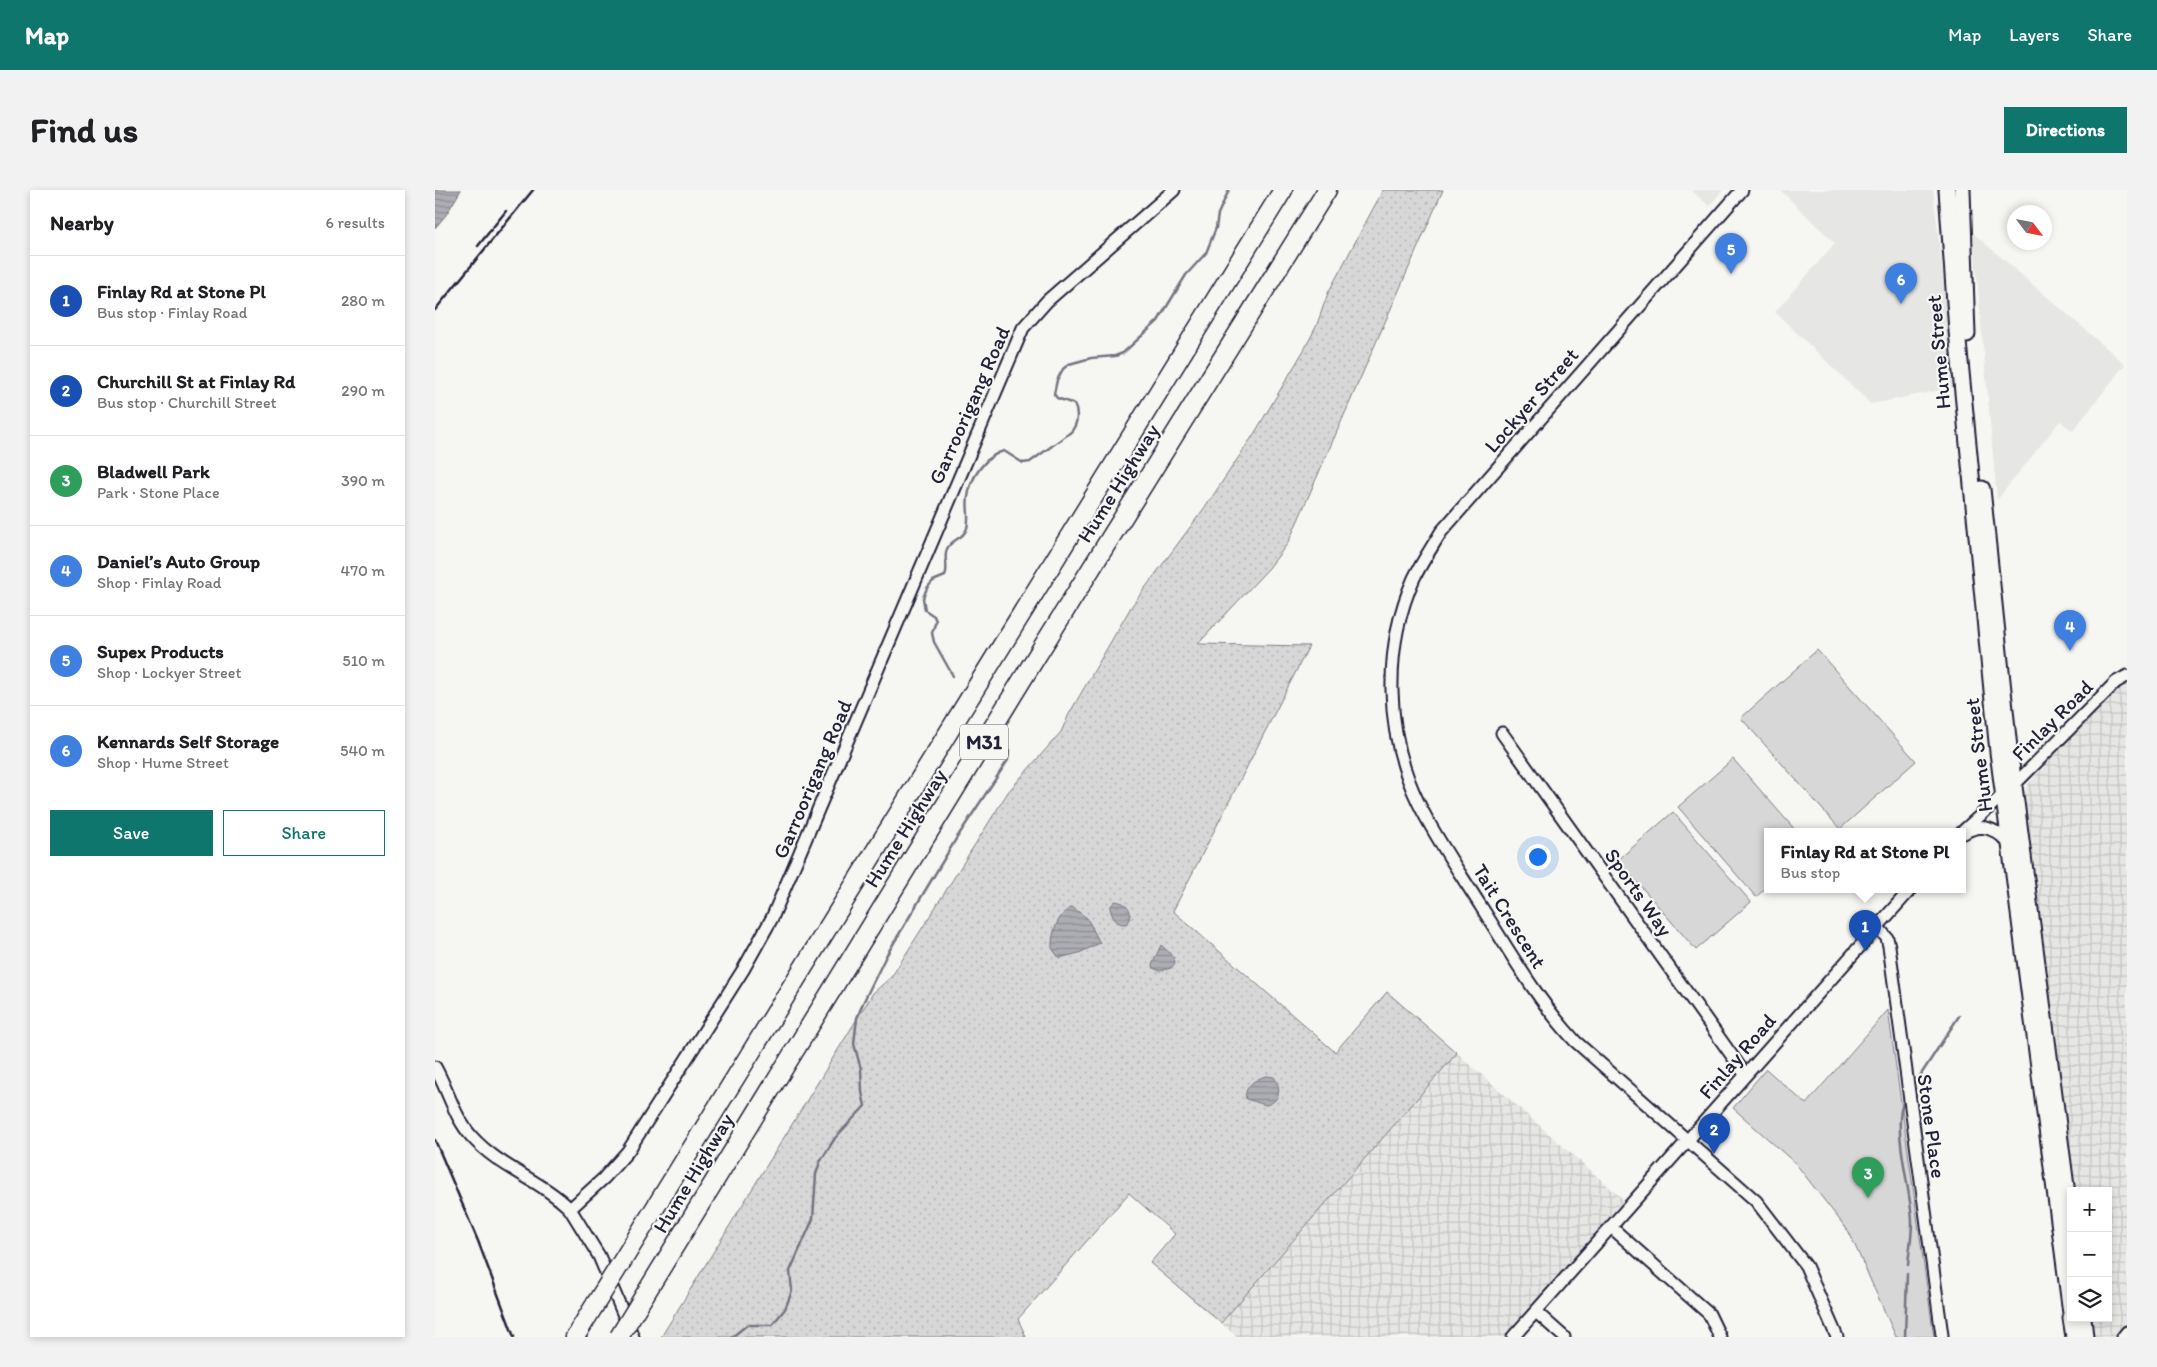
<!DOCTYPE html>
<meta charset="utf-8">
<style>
body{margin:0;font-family:Itim,sans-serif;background:#f2f2f2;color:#202124}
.controls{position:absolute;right:15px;bottom:15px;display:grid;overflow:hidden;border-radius:0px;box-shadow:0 2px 8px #0003}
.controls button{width:45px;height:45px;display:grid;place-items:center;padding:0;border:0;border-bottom:1px solid #e0e0e0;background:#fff;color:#202124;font:25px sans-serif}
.compass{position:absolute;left:1572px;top:15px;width:45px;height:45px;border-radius:50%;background:#fff;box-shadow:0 2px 8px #0003;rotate:122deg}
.you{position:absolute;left:1102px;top:666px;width:18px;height:18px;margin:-12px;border:4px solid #fff;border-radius:50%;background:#1a73e8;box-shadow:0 0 0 8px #1a73e833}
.badge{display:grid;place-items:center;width:32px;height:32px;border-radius:50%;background:#0f766e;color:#fff;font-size:16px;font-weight:700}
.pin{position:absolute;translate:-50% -41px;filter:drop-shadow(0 1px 2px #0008)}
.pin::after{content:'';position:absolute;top:26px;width:18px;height:15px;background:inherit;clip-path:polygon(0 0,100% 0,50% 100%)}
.popup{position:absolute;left:1329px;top:638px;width:202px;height:65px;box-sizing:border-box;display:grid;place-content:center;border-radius:0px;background:#fff;filter:drop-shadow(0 1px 4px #0005);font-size:16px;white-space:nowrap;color:#757577}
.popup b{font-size:19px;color:#202124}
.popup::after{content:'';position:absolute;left:50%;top:100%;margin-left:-10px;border:10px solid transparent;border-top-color:#fff}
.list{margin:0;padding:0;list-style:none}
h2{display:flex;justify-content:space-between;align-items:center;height:65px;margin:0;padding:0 20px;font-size:21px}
h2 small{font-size:16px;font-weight:400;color:#757577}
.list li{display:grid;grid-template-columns:32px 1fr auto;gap:15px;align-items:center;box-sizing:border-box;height:90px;padding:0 20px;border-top:1px solid #e0e0e0}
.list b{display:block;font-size:19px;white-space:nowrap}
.list p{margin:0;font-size:16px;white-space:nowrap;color:#757577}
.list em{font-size:16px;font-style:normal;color:#757577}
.actions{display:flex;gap:10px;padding:15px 20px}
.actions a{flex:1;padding:11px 0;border:1px solid #0f766e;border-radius:0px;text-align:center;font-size:18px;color:#0f766e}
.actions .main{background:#0f766e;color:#fff}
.icon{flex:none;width:28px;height:28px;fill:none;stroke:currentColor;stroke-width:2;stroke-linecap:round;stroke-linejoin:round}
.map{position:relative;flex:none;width:1692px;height:1147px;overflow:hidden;border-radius:0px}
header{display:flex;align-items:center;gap:30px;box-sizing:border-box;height:70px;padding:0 25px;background:#0f766e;color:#fff}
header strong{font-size:24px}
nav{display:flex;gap:28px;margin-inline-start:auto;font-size:18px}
.intro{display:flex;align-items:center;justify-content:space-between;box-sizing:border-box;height:120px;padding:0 30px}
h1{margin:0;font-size:35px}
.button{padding:12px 22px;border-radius:0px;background:#0f766e;color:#fff;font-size:18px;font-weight:700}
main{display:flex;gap:30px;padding:0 30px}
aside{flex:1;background:#fff;border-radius:0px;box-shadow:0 2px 8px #0003}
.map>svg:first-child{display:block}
.built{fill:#e6e6e4}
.industrial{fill:url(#industrial-grid)}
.grass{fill:url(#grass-dots);stroke:#7c7c89}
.green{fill:#d7d7d7;stroke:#7c7c89}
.water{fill:url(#water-rules);stroke:#757583}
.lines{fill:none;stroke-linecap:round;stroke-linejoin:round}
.stream{stroke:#757583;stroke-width:2.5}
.minor-casing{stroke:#22223b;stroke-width:15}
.major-casing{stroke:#22223b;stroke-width:19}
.highway-casing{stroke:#22223b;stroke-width:21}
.minor{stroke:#f6f6f2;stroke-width:11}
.major{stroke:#f6f6f2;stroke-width:15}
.highway{stroke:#f6f6f2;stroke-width:18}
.rail{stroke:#22223b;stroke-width:2.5}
.highway-bridge-casing{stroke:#22223b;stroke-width:21;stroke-linecap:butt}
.highway-bridge{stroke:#f6f6f2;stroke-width:18}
.labels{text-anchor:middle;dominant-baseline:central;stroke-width:4.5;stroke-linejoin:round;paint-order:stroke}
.shield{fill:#f6f6f2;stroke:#626272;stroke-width:1}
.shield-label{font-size:20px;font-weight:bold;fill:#22223b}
.street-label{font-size:21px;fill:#22223b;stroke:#f6f6f2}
</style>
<header>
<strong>Map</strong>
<nav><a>Map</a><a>Layers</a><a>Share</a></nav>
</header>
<div class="intro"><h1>Find us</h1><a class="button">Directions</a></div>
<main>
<aside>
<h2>Nearby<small>6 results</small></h2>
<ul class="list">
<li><span class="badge" style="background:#1a4fb4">1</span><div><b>Finlay Rd at Stone Pl</b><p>Bus stop · Finlay Road</p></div><em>280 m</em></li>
<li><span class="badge" style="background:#1a4fb4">2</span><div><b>Churchill St at Finlay Rd</b><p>Bus stop · Churchill Street</p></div><em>290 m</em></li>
<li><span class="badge" style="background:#2e9e5b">3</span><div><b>Bladwell Park</b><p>Park · Stone Place</p></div><em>390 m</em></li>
<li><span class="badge" style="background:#3f7fe0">4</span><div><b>Daniel’s Auto Group</b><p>Shop · Finlay Road</p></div><em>470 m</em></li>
<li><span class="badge" style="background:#3f7fe0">5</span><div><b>Supex Products</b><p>Shop · Lockyer Street</p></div><em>510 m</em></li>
<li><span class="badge" style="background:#3f7fe0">6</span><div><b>Kennards Self Storage</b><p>Shop · Hume Street</p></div><em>540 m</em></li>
</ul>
<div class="actions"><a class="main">Save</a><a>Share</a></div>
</aside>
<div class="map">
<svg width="1692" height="1147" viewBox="0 0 1692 1147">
<defs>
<pattern id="industrial-grid" width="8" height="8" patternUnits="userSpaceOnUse" patternTransform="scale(1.25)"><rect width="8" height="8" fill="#e6e6e4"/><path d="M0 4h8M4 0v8" fill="none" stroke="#c5c5c4"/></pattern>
<pattern id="grass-dots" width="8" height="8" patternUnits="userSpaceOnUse" patternTransform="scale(1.25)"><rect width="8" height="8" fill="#d7d7d7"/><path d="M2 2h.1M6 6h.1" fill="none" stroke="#b8b8b9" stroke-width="1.8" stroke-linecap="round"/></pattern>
<pattern id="water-rules" width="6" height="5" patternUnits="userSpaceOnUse" patternTransform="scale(1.25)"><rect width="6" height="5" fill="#adadb3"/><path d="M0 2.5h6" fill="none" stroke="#8c8c93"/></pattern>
</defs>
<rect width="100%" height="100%" fill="#f6f6f2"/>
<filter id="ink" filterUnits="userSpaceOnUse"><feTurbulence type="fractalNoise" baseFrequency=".02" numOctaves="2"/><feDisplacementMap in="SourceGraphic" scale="10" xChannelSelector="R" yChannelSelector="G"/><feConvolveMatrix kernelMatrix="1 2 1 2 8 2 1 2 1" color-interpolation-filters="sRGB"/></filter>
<g filter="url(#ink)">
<!-- built -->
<g class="built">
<path d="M1256 0H1288L1274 16Z"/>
<path d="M1345 0H1498L1521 197 1436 214 1340 122 1400 53Z"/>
<path d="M1538 43 1690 174 1638 241 1625 231 1562 310Z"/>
</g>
<!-- industrial -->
<g class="industrial">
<path d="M1692 489V1134L1681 1147H1657L1654 1128H1673V1001H1638L1587 610 1591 597 1607 578 1683 495Z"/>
<path d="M1022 863 1189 1010 1070 1147H802L786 1133Z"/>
</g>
<!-- grass -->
<path class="grass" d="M948 0H1008L853 353 834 378 763 454 874 456 738 721 900 862 952 802 1022 863 786 1133 715 1073 740 1044 694 1003 583 1129 591 1147H226L438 803 457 786 573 602 626 542 634 524 696 417 773 313 819 244 869 160 881 137 893 103Z"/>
<!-- green -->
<g class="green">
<path d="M1382 460 1481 571 1405 639 1306 528Z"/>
<path d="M1298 569 1362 642H1332V697L1321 707 1243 617Z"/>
<path d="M1238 622 1316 712 1261 760 1183 670Z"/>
<path d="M1453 820 1499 1147H1461L1414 1042 1361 974 1298 918 1331 879 1371 914Z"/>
</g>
<!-- water -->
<g class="water">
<path d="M0 0H26L11 25 0 38Z"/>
<path d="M680 711C690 712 697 718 695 729L691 734C681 735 676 726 675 717Z"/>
<path d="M637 717 652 728 665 753 644 763 624 768 617 758C616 744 623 723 637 717Z"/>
<path d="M726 755 739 767 740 773 736 778 725 781 718 778 717 775Z"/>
<path d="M832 886 839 887C847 898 845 912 831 915L811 909C808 897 821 888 832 886Z"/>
</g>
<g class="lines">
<!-- stream -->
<g class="stream">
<path d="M518 486 499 452 497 443 501 431 499 426 490 420 488 408 492 398 498 391 510 386C514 376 508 367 512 359 516 349 529 349 532 338 535 328 531 317 533 307 535 288 551 265 569 261L588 273 595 272 636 242C643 233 644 224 639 214L622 208 619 204 622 190 628 179 634 174 656 168 680 166 688 163 723 131 751 85 771 63 781 38 783 24 794 0"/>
<path d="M1481 892 1524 826"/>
<path d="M1470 910C1455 933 1477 1003 1477 1032 1477 1046 1474 1061 1473 1075"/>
<path d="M297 1147 312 1135H337L350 1119 357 1101 355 1081 378 1029 381 984 385 972 400 948 430 916 427 902 426 879 419 854 422 828 428 813 451 766 521 649 573 570 574 561"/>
<path d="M1470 1147 1472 1084"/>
</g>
<!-- minor casing -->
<g class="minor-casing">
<g id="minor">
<path d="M1307 0 1006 342C997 357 987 372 979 388 948 457 950 544 983 612 1001 649 1025 683 1047 718 1076 764 1103 811 1140 851L1321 1011 1371 1076 1402 1147"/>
<path d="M1067 543 1310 884"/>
<path d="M1527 642 1579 595 1681 492 1692 486"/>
<path d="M1529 643C1548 631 1563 640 1576 656"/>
<path d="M1442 736 1452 748 1454 756 1507 1145"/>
<path d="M0 877C13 900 19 927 37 947 65 978 106 990 135 1019L169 988 193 961 308 780 337 728 588 138 612 111 739 0"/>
<path d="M135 1019 164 1066 198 1147"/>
<path d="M1176 1037 1274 1124 1285 1147"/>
<path d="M1101 1122 1129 1147"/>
<path d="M1078 1147 1475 700"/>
<path d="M1688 1147 1692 1142"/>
</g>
</g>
<!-- major casing -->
<g class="major-casing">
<g id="major">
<path d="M1512 0 1522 141 1563 562 1636 1123"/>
<path d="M1527 0 1532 144"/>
<path d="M1547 299 1574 558 1636 1035"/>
<path d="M1636 1128 1639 1147"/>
<path d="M1648 1128 1650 1147"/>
</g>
</g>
<!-- highway casing -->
<g class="highway-casing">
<g id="highway">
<path d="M186 1073 848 0"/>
<path d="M209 1106 603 464 892 0"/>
<path d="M140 1147 161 1113"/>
</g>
</g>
<!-- minor -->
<use href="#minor" class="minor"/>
<!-- major -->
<use href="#major" class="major"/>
<!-- highway -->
<use href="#highway" class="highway"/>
<!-- rail -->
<g class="rail">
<path d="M43 56 71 21"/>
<path d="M0 120 98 0"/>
<path d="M0 950 43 1051 79 1147"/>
</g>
<!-- highway-bridge casing -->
<g class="highway-bridge-casing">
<g id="highway-bridge">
<path d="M161 1113 186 1073"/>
<path d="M184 1147 209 1106"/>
</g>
</g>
<!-- highway-bridge -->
<use href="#highway-bridge" class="highway-bridge"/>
</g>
</g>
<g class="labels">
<!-- shield labels -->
<rect class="shield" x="525" y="534.5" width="48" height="35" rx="4"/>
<g class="shield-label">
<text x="549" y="552">M31</text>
</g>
<!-- street labels -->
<g class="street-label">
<text transform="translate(1503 162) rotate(-95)">Hume Street</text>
<text transform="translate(1096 210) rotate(-49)">Lockyer Street</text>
<text transform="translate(534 215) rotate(-66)">Garroorigang Road</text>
<text transform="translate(683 293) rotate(-58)">Hume Highway</text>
<text transform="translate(1617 530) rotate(-45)">Finlay Road</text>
<text transform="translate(1543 565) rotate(-97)">Hume Street</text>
<text transform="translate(377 589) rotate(-67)">Garroorigang Road</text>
<text transform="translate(470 638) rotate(-58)">Hume Highway</text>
<text transform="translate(1204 702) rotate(55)">Sports Way</text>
<text transform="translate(1075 726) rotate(58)">Tait Crescent</text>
<text transform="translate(1302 866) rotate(-49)">Finlay Road</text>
<text transform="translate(1497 936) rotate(82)">Stone Place</text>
<text transform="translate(258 983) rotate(-59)">Hume Highway</text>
</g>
</g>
</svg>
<div class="controls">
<button>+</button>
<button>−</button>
<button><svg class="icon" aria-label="layers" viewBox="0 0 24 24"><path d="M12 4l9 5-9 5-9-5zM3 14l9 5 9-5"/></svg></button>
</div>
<svg class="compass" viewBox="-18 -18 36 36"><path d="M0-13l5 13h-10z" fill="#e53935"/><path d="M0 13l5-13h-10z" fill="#757577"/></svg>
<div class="you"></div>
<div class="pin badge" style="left:1430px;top:761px;background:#1a4fb4">1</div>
<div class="popup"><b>Finlay Rd at Stone Pl</b>Bus stop</div>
<div class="pin badge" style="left:1279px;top:964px;background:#1a4fb4">2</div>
<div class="pin badge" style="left:1433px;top:1008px;background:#2e9e5b">3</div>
<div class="pin badge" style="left:1635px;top:461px;background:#3f7fe0">4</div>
<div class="pin badge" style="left:1296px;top:84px;background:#3f7fe0">5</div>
<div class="pin badge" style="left:1466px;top:114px;background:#3f7fe0">6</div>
</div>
</main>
